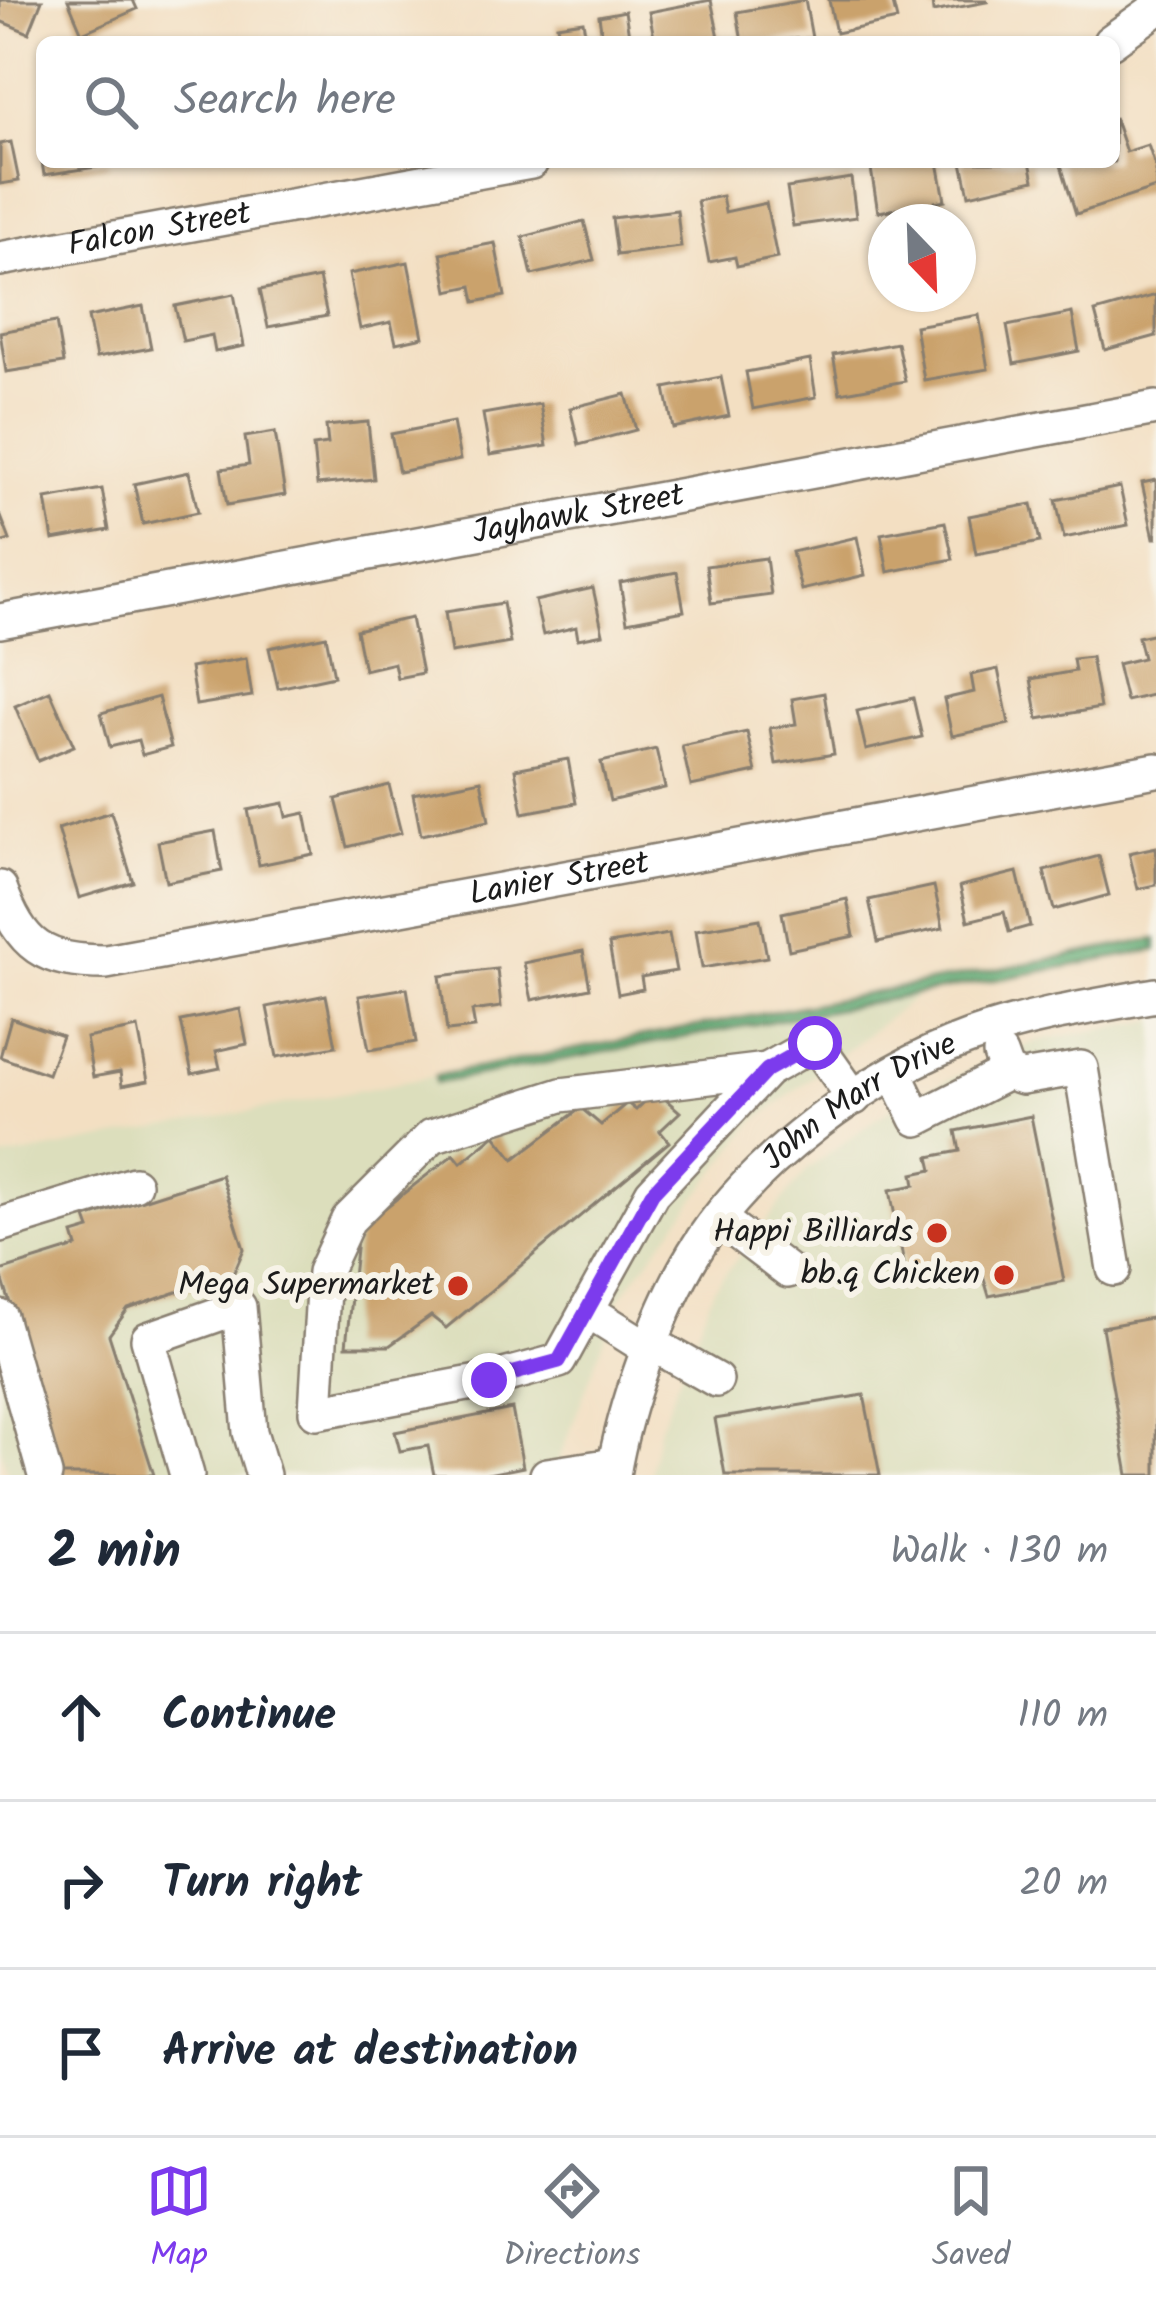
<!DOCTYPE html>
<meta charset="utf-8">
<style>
body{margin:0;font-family:Kalam,sans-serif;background:#f2f2f3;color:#1f2937}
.compass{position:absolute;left:868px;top:204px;width:108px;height:108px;border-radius:50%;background:#fff;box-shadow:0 3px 9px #0004;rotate:157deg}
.stop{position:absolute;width:36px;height:36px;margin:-27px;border:9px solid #7c3aed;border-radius:50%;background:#fff}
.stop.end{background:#7c3aed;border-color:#fff;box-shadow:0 3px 12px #0008}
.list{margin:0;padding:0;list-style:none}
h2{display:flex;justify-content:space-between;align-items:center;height:156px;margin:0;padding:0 48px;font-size:51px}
h2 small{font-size:39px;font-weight:400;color:#747a83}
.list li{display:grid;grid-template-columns:78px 1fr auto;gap:36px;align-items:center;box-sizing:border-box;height:168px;padding:0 48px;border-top:3px solid #e0e1e3}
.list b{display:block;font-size:45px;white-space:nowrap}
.list em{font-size:39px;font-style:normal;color:#747a83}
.icon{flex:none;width:66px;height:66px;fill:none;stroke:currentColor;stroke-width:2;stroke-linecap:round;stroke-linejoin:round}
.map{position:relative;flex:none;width:1156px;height:1475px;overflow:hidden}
.search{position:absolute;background:#fff;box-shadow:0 3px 9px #0004;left:36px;right:36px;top:36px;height:132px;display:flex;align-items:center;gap:30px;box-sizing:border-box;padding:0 42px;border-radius:18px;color:#747a83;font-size:45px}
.sheet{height:660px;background:#fff}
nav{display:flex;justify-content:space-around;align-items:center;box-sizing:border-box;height:168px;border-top:3px solid #e0e1e3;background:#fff;font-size:33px;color:#747a83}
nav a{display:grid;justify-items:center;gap:6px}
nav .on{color:#7c3aed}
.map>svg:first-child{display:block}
.built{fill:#dcdebc}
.forest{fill:#65af77;stroke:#40664a;stroke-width:3}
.building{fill:#caa26c}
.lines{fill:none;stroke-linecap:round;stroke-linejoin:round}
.minor-casing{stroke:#887e6f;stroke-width:38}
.minor{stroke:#fff;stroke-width:33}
.route{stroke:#7c3aed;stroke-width:15}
.poi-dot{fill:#c8321e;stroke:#f7f3e8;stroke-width:4.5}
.labels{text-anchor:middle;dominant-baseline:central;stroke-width:12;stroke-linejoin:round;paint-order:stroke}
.street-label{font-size:33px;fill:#1c1c1c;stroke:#f7f3e8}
.poi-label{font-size:33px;fill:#1c1c1c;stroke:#f7f3e8;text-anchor:end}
</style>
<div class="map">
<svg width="1156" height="1475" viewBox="0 0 1156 1475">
<rect width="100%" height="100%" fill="#f7f3e8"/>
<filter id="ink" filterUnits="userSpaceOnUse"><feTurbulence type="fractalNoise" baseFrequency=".00833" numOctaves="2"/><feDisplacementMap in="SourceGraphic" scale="24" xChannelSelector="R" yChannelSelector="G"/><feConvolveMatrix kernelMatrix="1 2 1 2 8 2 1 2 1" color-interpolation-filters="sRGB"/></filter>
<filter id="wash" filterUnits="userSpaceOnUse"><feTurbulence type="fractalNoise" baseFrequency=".004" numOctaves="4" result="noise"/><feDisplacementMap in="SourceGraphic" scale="48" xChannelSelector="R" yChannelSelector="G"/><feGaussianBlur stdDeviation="2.7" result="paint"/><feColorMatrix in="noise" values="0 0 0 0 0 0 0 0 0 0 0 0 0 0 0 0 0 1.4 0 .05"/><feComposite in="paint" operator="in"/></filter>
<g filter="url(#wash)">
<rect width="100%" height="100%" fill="#f3dfc2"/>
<!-- built -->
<g class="built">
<path d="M919 994 753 1123 620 1298 560 1457 559 1475H9L0 1447V1159L435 1076 437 1083Z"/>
<path d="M1156 1020V1475H650L658 1431 714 1288 807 1170 902 1100 1037 1041Z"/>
</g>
<!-- forest -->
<path class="forest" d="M1156 939V950L436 1083 435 1076Z"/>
<g id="blocks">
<!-- building -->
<g class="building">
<path d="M0 0H42L29 33 0 21Z"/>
<path d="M68 0H133L137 9 82 33Z"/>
<path d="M711 0 720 42H655L649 12Z"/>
<path d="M805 0 812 38 742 42 737 12Z"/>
<path d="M829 0H892L897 20 836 33Z"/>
<path d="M932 0H986L987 2 933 12Z"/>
<path d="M625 11 630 42H560L557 25 583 21 586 39 602 36 599 16Z"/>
<path d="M1114 117 1126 152 1148 145 1156 169V188L1076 214 1060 162H1114Z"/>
<path d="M11 142 19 181 0 184V144Z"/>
<path d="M42 162H109V165L44 175Z"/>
<path d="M911 162H938L945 200 935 202 938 219 911 222 908 207 878 212 871 169Z"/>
<path d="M962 162H1030L1034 180 969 195Z"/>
<path d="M851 178 856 217 793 226 787 188Z"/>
<path d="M722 196 725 212 766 203 777 258 737 266 735 257 709 262 697 201Z"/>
<path d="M677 210 681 247 617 255 612 218Z"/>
<path d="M584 221 594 260 532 275 523 237Z"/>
<path d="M495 243 505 296 475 302 472 286 448 291 441 253Z"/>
<path d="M408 262 423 337 396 343 391 322 360 329 349 274Z"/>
<path d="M319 278 327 316 268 327 260 290Z"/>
<path d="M234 294 244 346 215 352 212 335 183 341 175 306Z"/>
<path d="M1156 295V336L1105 350 1095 312Z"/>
<path d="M143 306 151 348 96 358 88 317Z"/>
<path d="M1072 313 1079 351 1014 364 1007 326Z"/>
<path d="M979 315 988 369 924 380 915 326Z"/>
<path d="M56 322 63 363 6 372 0 332Z"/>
<path d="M897 343 905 381 840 393 833 355Z"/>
<path d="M810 360 816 397 753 409 746 372Z"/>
<path d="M721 377 729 416 673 428 665 388Z"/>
<path d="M626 394 636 430 579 445 570 408Z"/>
<path d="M540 404 547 446 490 455 483 414Z"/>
<path d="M368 422 374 479 317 485 313 446 328 444 326 426Z"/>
<path d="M453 422 460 460 399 472 391 434Z"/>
<path d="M275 432 285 495 227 505 221 469 249 465 245 437Z"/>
<path d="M189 472 198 512 143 524 134 484Z"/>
<path d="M1156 480V538H1154L1142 483Z"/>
<path d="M1120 487 1128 525 1064 538 1056 500Z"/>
<path d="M102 489 109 530 53 540 46 499Z"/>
<path d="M1032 504 1040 542 976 554 969 516Z"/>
<path d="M0 514 10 540 0 543Z"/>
<path d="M945 522 953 559 888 572 881 534Z"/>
<path d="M857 537 865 575 801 590 792 552Z"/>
<path d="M766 558 771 595 711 603 706 566Z"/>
<path d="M677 572 684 611 627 622 620 583Z"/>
<path d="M593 588 603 634 578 639 576 627 543 635 535 601Z"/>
<path d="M503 603 510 643 451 653 445 612Z"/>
<path d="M411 618 422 673 397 678 394 663 364 670 356 630Z"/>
<path d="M1156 633V694L1126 701 1117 664 1143 658 1138 637Z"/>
<path d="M326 636 334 676 278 688 269 648Z"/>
<path d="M1091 657 1100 708 1038 719 1031 679 1075 671 1073 659Z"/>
<path d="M246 658 252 696 196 705 190 668Z"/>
<path d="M998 669 1009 724 952 736 944 699 974 692 971 675Z"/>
<path d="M50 691 74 746 38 761 15 706Z"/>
<path d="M824 693 834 754 776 764 770 728 796 724 792 699Z"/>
<path d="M158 697 171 747 142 755 138 740 110 747 101 713Z"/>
<path d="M913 698 922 737 866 750 857 711Z"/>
<path d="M747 732 756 772 691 786 682 746Z"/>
<path d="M656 749 665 788 610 801 601 762Z"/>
<path d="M568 759 576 803 523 813 515 769Z"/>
<path d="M481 780 489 821 421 835 413 794Z"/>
<path d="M389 785 401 833 348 847 336 799Z"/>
<path d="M284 803 287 817 305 813 313 854 259 865 248 810Z"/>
<path d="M111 812 133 882 79 898 58 829Z"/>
<path d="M215 831 222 871 166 882 158 842Z"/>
<path d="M1156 847V885L1138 889 1129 853Z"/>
<path d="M1099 856 1109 895 1054 910 1044 871Z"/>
<path d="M1017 872 1030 926 1009 932 1004 912 968 921 960 886Z"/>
<path d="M934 886 943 928 878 942 869 900Z"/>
<path d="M847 899 854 936 789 950 782 913Z"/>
<path d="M760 919 767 957 702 968 696 930Z"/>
<path d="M669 934 676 971 641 977 643 989 618 994 609 944Z"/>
<path d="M583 951 590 988 532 1000 524 963Z"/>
<path d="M497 969 501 1007 472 1011 475 1028 447 1031 440 976Z"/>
<path d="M407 988 416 1042 369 1050 359 996Z"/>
<path d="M326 995 336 1046 277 1057 267 1007Z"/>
<path d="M240 1009 247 1044 216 1051 220 1068 192 1074 181 1021Z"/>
<path d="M11 1018 62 1036 48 1074 0 1057Z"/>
<path d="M138 1028 148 1081 122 1086 120 1072 93 1077 86 1038Z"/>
<path d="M656 1091 680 1112 660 1131 669 1142 446 1328 431 1316 389 1346H346L358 1229 454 1154 461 1163 495 1135 514 1159 581 1108 601 1125 627 1103 636 1110Z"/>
<path d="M1031 1116 1064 1281 989 1296 983 1276 909 1290 890 1190 915 1185 913 1174 932 1170 929 1157 960 1151 956 1131Z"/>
<path d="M221 1175 244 1249 234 1272 128 1309 109 1335 154 1475H63L0 1271 77 1247 73 1234 90 1229 86 1218Z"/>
<path d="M1156 1317V1475H1128L1102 1327Z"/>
<path d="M864 1395 880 1475H725L715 1419Z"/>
<path d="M512 1409 523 1467 483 1475H434L428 1446 400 1451 395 1432Z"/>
</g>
</g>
</g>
<g filter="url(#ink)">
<use href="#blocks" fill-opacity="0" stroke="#887e6f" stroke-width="3"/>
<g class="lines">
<!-- minor casing -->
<g class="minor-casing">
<g id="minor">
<path d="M1110 42 1156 9"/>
<path id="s1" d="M0 259 531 162"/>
<path id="s2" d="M0 621 1156 408"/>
<path id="s3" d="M0 888C21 947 44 962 106 962L1156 770"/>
<path d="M1007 1073 1022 1078 1081 1068 1114 1269"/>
<path d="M895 1074 917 1119 1007 1073 1000 1054"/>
<path d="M721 1220 788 1271"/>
<path d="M0 1225 134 1184"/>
<path d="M587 1310 559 1361 489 1380 316 1412 324 1272 348 1220 432 1136 561 1095 767 1070"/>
<path d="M0 1317 45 1475"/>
<path d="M651 1343 716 1380"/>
<path d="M649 1349 587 1310 652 1193 767 1070 815 1043 854 1098"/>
<path d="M187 1475 148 1339 239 1307 250 1432 263 1475"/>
<path d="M547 1475 614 1465"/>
<path id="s4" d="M613 1475C624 1408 658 1312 694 1253 749 1162 870 1073 970 1037 1029 1016 1094 1006 1156 995"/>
</g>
</g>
<!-- minor -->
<use href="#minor" class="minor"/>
</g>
</g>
<g class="lines" filter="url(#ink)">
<!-- route -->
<path class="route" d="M489 1380 559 1361 652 1193 767 1070 815 1043"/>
</g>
<!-- markers -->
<g class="poi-dot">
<circle cx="937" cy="1233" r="12"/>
<circle cx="1004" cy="1275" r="12"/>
<circle cx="458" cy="1286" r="12"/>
</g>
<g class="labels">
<!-- street labels -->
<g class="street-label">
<text stroke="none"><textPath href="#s1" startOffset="162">Falcon Street</textPath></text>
<text stroke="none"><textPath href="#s2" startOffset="588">Jayhawk Street</textPath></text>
<text stroke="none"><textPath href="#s3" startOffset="603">Lanier Street</textPath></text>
<text stroke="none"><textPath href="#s4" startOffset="465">John Marr Drive</textPath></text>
</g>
<!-- poi labels -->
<g class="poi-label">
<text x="913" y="1233">Happi Billiards</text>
<text x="980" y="1275">bb.q Chicken</text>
<text x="434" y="1286">Mega Supermarket</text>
</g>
</g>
</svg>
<svg class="compass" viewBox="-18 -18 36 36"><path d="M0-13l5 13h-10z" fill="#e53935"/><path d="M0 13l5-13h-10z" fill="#747a83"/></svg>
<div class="stop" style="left:815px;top:1043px"></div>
<div class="stop end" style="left:489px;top:1380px"></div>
<div class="search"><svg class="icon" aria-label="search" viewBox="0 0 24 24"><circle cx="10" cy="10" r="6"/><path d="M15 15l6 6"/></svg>Search here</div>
</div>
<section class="sheet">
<h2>2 min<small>Walk · 130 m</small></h2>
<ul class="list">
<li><svg class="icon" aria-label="ahead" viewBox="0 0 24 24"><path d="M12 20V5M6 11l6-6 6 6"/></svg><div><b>Continue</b></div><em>110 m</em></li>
<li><svg class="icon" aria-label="right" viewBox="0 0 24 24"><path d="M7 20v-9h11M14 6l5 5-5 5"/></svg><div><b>Turn right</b></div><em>20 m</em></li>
<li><svg class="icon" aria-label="arrive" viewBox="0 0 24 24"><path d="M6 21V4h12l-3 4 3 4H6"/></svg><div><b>Arrive at destination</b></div></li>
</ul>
</section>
<nav>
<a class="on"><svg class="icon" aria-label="map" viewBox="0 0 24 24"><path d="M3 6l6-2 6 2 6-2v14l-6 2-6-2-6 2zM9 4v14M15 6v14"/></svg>Map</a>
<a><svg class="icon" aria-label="directions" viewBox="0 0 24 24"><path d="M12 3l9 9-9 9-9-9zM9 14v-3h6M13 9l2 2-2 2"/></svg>Directions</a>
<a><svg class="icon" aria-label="saved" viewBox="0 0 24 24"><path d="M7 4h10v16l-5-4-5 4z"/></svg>Saved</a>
</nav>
